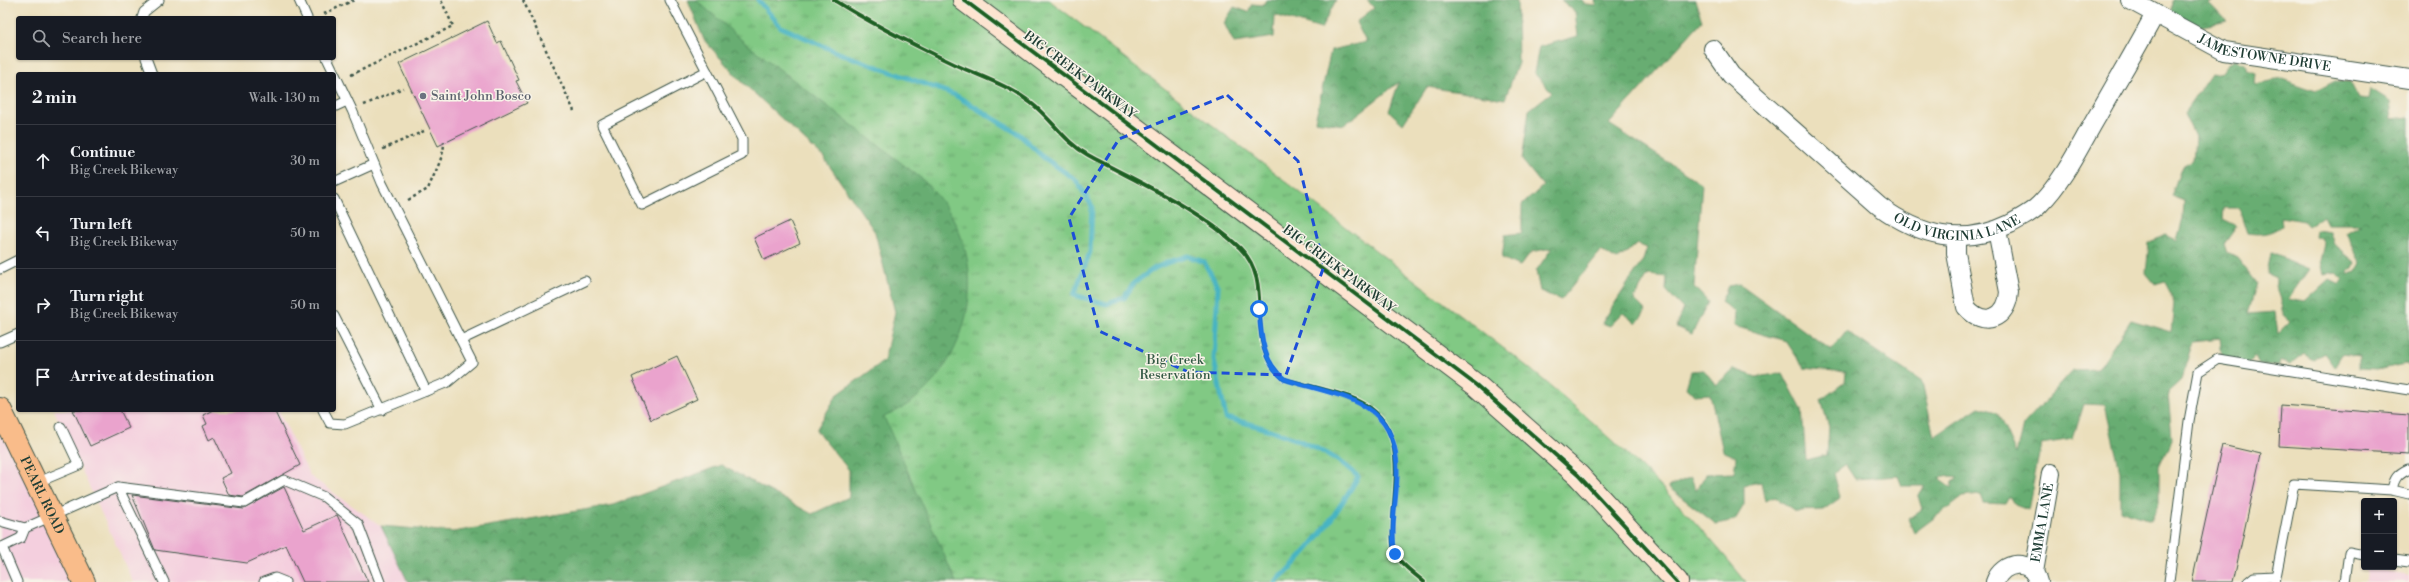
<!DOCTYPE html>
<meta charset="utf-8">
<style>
body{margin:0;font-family:"Libre Bodoni",serif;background:#242831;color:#f1f3f6}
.controls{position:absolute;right:12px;bottom:12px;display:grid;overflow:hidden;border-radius:4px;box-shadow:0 1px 3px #0004}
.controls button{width:36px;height:36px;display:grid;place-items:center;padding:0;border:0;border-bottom:1px solid #363941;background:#171b24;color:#f1f3f6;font:20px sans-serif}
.stop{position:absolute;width:12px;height:12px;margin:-9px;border:3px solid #1a73e8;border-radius:50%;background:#fff}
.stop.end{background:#1a73e8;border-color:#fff;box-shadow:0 1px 4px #0008}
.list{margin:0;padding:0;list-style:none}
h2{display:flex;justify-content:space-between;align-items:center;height:52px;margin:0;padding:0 16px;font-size:17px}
h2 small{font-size:13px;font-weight:400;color:#9ea1a6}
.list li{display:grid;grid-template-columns:26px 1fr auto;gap:12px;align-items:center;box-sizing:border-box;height:72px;padding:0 16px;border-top:1px solid #363941}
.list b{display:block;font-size:15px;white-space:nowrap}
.list p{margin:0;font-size:13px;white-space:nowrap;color:#9ea1a6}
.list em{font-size:13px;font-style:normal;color:#9ea1a6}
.icon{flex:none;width:22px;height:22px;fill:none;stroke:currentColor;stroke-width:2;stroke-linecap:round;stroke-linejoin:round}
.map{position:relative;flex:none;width:2409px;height:582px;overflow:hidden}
.search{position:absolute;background:#171b24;box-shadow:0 1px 3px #0004;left:16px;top:16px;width:320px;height:44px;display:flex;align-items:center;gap:10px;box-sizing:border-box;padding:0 14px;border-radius:4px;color:#9ea1a6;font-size:15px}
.panel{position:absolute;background:#171b24;box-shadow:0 1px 3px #0004;left:16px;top:72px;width:320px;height:340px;border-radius:4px}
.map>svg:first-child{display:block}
.built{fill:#f4cfde}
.forest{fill:url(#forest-crowns);stroke:#447553;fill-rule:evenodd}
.park{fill:url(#park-tufts);stroke:#50835c}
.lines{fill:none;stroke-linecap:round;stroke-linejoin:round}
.stream{stroke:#47b4c3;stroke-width:5}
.building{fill:#eaa3cd}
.lane-casing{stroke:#3e5548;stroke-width:11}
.street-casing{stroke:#3e5548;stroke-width:20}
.secondary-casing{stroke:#3e5548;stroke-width:24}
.primary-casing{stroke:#3e5548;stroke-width:24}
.path{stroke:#3e5548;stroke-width:2.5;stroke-dasharray:3 3;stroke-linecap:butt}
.lane{stroke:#fff;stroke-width:9}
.street{stroke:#fff;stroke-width:18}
.secondary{stroke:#fde4d0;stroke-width:22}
.primary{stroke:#f9bc8a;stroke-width:22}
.cycleway-casing{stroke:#f7f3e8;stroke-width:6}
.cycleway{stroke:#1b5e20;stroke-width:4}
.route{stroke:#1a73e8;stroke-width:5}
.marked{fill:none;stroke:#1d4ed8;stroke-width:3;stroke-dasharray:8 5;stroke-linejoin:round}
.worship-dot{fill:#6b7280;stroke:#f7f3e8;stroke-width:1.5}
.labels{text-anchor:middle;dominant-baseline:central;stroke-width:3;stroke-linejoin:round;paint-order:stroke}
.street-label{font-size:13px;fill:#1f3d34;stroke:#f7f3e8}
.worship-label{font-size:13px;fill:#5b616d;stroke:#f7f3e8;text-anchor:start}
.park-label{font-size:13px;fill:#335944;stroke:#f7f3e8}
</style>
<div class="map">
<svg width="2409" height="582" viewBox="0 0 2409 582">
<defs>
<pattern id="forest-crowns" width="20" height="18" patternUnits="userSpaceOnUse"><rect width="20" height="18" fill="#68ad72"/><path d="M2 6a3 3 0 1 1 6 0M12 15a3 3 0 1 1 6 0" fill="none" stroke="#558e5e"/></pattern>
<pattern id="park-tufts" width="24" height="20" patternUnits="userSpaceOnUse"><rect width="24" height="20" fill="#81c984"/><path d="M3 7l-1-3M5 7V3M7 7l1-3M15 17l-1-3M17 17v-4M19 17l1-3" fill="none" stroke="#69a46d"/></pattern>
</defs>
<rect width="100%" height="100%" fill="#f7f3e8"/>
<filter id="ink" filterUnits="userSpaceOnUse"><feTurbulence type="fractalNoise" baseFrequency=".025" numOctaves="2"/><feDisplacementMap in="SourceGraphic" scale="8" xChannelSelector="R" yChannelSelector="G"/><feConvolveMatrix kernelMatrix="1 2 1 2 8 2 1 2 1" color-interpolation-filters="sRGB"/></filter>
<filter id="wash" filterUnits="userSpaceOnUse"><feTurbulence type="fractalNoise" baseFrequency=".012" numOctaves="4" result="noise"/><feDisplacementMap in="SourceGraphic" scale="16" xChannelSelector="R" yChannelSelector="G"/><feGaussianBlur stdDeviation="0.9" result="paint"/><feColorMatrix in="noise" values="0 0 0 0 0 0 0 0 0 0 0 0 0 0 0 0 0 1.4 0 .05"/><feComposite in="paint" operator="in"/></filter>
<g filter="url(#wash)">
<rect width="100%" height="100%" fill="#ebdfbc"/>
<!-- built -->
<g class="built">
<path d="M54 410H278L310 476 381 526 408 582H133Z"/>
<path d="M0 423 77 582H0Z"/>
<path d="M2367 569 2409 576V582H2366Z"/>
</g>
<!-- forest -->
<g class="forest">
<path d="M688 0H940L1665 582H408L381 526 453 532 613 505 721 465 812 514 849 497V470L816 430 837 395 884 361 895 312 875 232 824 158 740 80 704 40Z"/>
<path d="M1266 0H1336L1321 29 1275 15 1274 37 1234 43 1224 23 1234 7 1248 12 1252 4 1263 5Z"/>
<path d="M1367 0H1517L1518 63 1505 99 1427 87 1403 124 1389 111 1399 82 1344 125 1315 121 1331 50 1366 42 1356 22 1374 8Z"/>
<path d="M1561 0H1582L1585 4 1596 5 1595 0H1695L1702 21 1609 124 1702 184 1694 287 1708 302 1692 334 1676 327 1683 308 1666 290 1667 277 1648 275 1634 299 1646 311 1636 324 1623 313 1610 326 1602 323 1643 260 1647 248 1637 244 1617 260 1601 251 1561 300 1540 291 1536 271 1552 248 1531 252 1520 266 1502 258 1505 235 1522 233V205L1543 186 1522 160 1529 110 1552 92 1534 73 1539 47 1578 36 1575 12Z"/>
<path d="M2172 0H2212L2209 3 2226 21 2195 28 2171 13Z"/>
<path d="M2235 60 2246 65V70L2256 73 2255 84 2282 79 2316 91 2335 81 2350 82 2359 99 2369 100 2371 89 2390 101 2392 119 2409 117V366L2406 364 2376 370 2359 369V356L2342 354 2334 367 2324 353 2313 360 2304 354 2290 365 2280 360 2279 365H2259L2255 357 2243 369 2223 364 2220 338 2193 341 2181 380 2168 392 2172 439 2159 467V503L2151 520 2120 510V471L2105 405 2084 404 2073 439 2041 444 2028 510 2015 505 2010 497 2006 504 1983 503 1980 495 1962 497 1914 533 1908 519 1922 509 1918 496 1925 486H1902L1898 476 1855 479 1845 464 1834 472 1840 498 1823 510 1795 511 1775 497 1765 501 1761 482 1744 485V505L1735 520 1716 524 1668 487 1691 477 1696 491 1706 474 1734 473 1736 457 1723 451 1710 394 1694 395 1686 388 1691 371 1704 370 1716 385 1734 369 1756 377 1783 373 1802 410 1806 460 1827 455 1829 427 1821 400 1845 382 1846 372 1804 368 1786 341 1734 326 1735 312 1721 302 1728 286 1740 284 1831 350 1846 331 1922 382 1934 437 1979 407 1997 412 2016 454 2023 425 2073 370 2098 369 2131 320 2171 332 2174 303 2165 281 2155 284 2146 273 2149 243 2165 235 2177 240 2183 219 2184 201 2171 196 2182 166 2193 160 2195 137 2184 113 2211 74 2221 72 2227 64ZM2224 208H2239L2247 233C2261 235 2272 234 2282 226L2281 217 2303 221 2308 226 2323 216 2327 224H2361L2346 233 2361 263 2356 272 2349 274 2348 270 2353 268 2355 262 2334 245 2330 232 2317 230 2316 237 2321 239 2324 244 2320 261 2323 275 2337 273 2343 279 2339 285 2329 280 2305 302 2288 299 2309 269 2271 253 2267 274 2276 278C2274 292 2285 302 2283 316L2290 322 2278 334 2275 312 2248 314 2257 283 2237 258 2227 253 2224 244 2237 226 2223 219ZM1951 476 1958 477 1953 481 1952 488 1938 478Z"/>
</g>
<!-- park -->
<path class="park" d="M696 0H1049L1524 364C1605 430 1681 500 1746 582H956L884 417C893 413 903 408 911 402 967 360 987 279 952 217 944 202 933 191 922 179L744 42Z"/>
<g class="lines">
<!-- stream -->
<path class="stream" d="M758 0 781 27 839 53 955 95 1019 134 1043 157 1076 180 1092 206 1090 252 1074 295 1107 304 1124 298 1134 283 1155 268 1169 262 1188 256 1204 262 1218 287 1214 360 1226 418C1265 427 1331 447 1358 477 1334 517 1311 551 1275 582"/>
</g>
<g id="blocks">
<!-- building -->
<g class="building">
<path d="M487 21 497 43 501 41 519 80 516 81 527 103 438 146 399 64Z"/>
<path d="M790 221 800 243 764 260 754 238Z"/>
<path d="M677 356 697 399 651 420 632 377Z"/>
<path d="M2281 405 2409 415V454L2279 446Z"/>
<path d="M73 410H120L129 428 90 446Z"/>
<path d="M213 410H274L300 465 243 497 229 495 221 478 231 473 214 437 209 440 203 426 207 424 203 415Z"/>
<path d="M2222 445 2261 454 2233 582H2192Z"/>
<path d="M284 487 304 530 337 515 368 582H303L286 545 247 563 155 550 132 495 244 509Z"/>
</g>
</g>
</g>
<g filter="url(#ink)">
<use href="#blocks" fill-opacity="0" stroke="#3e5548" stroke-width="1"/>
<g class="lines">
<!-- lane casing -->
<g class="lane-casing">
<g id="lane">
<path d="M299 0 307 18"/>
<path d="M670 0 742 139V155L642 205 602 125 707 71"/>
<path d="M142 18 144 12 159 0"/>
<path d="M146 58 152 74"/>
<path d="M334 107 347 101"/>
<path d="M334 182 374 164"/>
<path d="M334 199 426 391"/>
<path d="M0 269 18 260"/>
<path d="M334 316 382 410"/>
<path d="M461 340 585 281"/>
<path d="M0 342 18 334"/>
<path d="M323 410 330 423 345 424 448 382 472 362 382 183 352 110 327 58"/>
<path d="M36 483 79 465 61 427"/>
<path d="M2392 490C2394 479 2397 474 2408 469"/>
<path d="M0 521 25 528 21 538 0 548"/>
<path d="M25 528 118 487"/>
<path d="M2 547 17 582"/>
<path d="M2394 560 2409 562"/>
<path d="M164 582 118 487 244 503 284 480 324 497 358 524 380 582"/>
<path d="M264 582 275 578 285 582"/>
<path d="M2169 582 2189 421 2198 372 2218 359 2409 390"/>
<path d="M2248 582 2254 577 2275 576"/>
<path d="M2275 582 2294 484 2392 490 2409 494"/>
<path d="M2345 582 2349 552 2364 555"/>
</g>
</g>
<!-- street casing -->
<g class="street-casing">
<g id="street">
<path id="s1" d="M2130 0 2224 51 2409 79"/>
<path id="s2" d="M1713 49 1731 75 1879 206C1920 236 1962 247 2010 224 2020 218 2032 213 2040 204 2065 179 2080 145 2098 115 2117 81 2137 48 2155 14"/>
<path d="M1956 237V253L1966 307C1984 328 2007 319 2009 292L1997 230"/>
<path id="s3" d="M2034 572 2051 473"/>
<path d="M1995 582C2002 561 2032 557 2038 582"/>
</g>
</g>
<!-- secondary casing -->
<g class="secondary-casing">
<path id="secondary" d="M964 0 1476 385 1578 475 1677 582"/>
</g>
<!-- primary casing -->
<g class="primary-casing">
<g id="primary">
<path id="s4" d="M0 409 84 582"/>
</g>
</g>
<!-- path -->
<g class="path">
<path d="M523 0 574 111"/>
<path d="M324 14 354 0"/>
<path d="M351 75 453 26 441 0"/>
<path d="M364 105 403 88"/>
<path d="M383 149 424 131"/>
<path d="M408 200 428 189C434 174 444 157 444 142"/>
</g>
<!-- lane -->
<use href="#lane" class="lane"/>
<!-- street -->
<use href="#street" class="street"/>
<!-- secondary -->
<use href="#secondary" class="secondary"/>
<!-- primary -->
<use href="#primary" class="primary"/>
<!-- cycleway casing -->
<g class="cycleway-casing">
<g id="cycleway">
<path d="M834 0C873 25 916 46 958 66 982 77 1010 86 1031 103 1052 119 1064 142 1088 155 1139 183 1197 207 1240 248 1278 286 1240 342 1284 379 1307 386 1336 391 1357 400 1409 424 1394 480 1393 525 1393 534 1391 546 1396 555 1402 566 1414 573 1424 582"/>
<path d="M964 0 1476 385 1578 475 1677 582"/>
</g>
</g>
<!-- cycleway -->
<use href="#cycleway" class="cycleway"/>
</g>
</g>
<g class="lines" filter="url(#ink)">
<!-- route -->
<path class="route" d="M1259 309C1261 336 1262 361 1284 379 1342 398 1400 398 1397 477 1396 503 1390 528 1395 554"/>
</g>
<!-- marked area -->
<path class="marked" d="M1227 95 1298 161 1324 266 1286 375 1188 372 1099 331 1069 218 1119 139Z"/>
<!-- markers -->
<circle class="worship-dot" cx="423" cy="96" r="4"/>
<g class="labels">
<!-- street labels -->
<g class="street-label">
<text stroke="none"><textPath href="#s1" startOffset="147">JAMESTOWNE DRIVE</textPath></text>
<text transform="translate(1080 75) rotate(37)">BIG CREEK PARKWAY</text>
<text stroke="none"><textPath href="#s2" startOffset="314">OLD VIRGINIA LANE</textPath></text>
<text transform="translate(1339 269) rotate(37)">BIG CREEK PARKWAY</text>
<text stroke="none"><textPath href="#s4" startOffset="96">PEARL ROAD</textPath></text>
<text stroke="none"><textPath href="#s3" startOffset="50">EMMA LANE</textPath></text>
</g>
<!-- worship labels -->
<g class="worship-label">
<text x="431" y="96">Saint John Bosco</text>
</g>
<!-- park labels -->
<g class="park-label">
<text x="1175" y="360">Big Creek<tspan x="1175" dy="15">Reservation</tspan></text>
</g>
</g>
</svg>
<div class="controls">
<button>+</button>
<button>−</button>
</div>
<div class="stop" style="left:1259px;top:309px"></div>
<div class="stop end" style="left:1395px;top:554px"></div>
<div class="search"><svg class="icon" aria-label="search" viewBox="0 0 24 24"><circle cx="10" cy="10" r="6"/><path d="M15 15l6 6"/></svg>Search here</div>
<section class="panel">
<h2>2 min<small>Walk · 130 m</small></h2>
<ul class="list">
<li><svg class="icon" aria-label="ahead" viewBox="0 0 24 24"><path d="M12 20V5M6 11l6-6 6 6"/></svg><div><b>Continue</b><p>Big Creek Bikeway</p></div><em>30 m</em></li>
<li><svg class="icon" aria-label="left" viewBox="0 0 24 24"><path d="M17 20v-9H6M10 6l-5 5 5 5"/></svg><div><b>Turn left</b><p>Big Creek Bikeway</p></div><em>50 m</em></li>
<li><svg class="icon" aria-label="right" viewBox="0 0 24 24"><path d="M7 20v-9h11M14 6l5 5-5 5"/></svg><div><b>Turn right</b><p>Big Creek Bikeway</p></div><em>50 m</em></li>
<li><svg class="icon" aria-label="arrive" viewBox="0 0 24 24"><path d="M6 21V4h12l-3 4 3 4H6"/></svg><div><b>Arrive at destination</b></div></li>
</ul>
</section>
</div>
